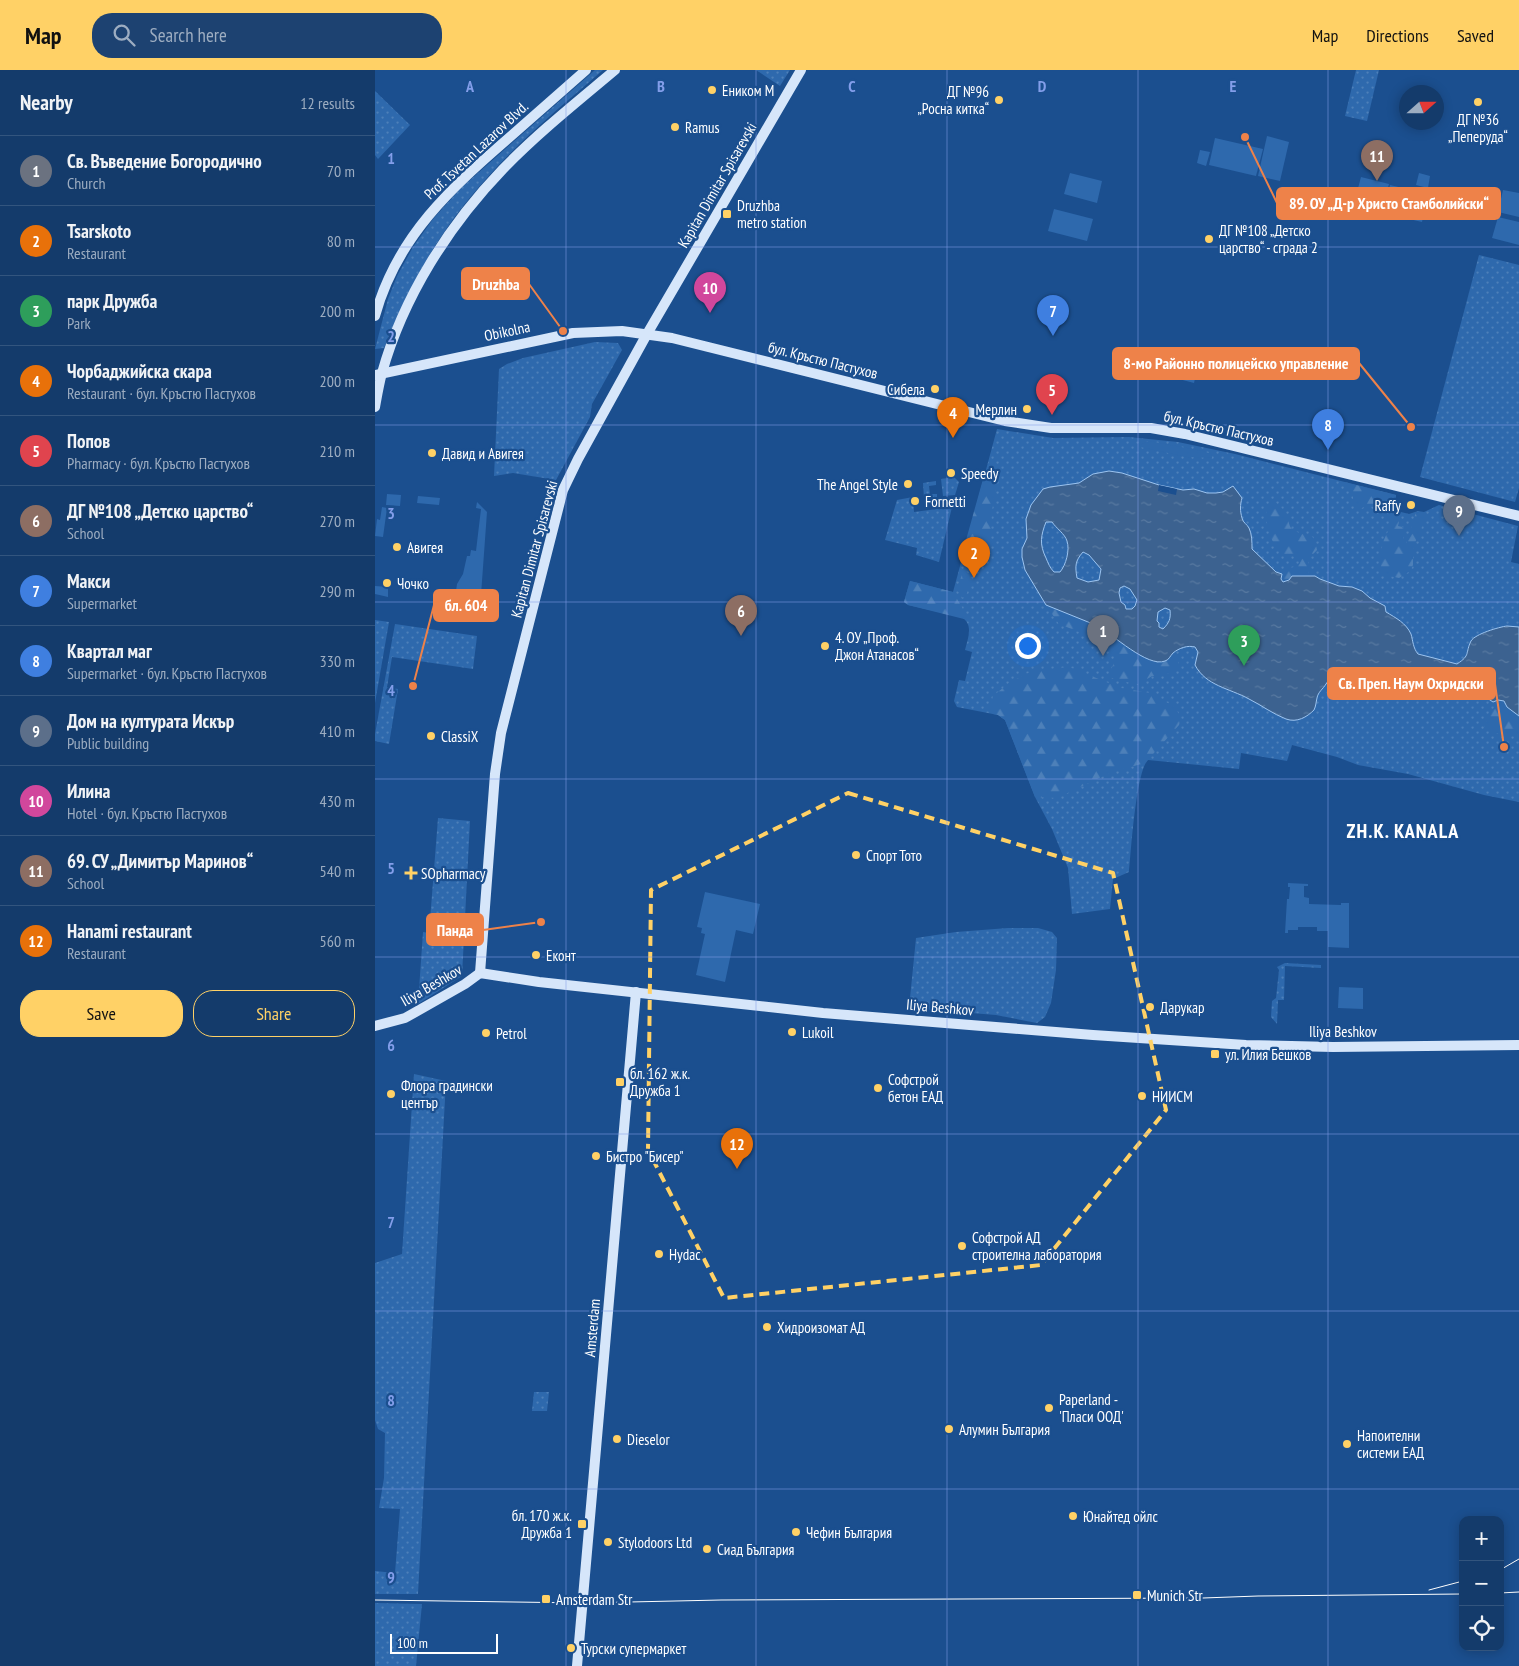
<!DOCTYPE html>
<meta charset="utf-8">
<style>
body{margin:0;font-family:"PT Sans Narrow",sans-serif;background:#1d4271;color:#f1f3f6}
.controls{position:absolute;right:15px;bottom:15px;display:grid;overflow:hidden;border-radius:10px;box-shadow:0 2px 12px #0003}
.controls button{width:45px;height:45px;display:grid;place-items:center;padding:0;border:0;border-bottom:1px solid #33557e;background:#143b6b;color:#f1f3f6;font:25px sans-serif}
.compass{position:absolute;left:1024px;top:15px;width:45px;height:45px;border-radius:50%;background:#143b6b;box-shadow:0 2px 12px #0003;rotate:69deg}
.scale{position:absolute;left:15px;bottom:12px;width:108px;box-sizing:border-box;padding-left:5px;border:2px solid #fff;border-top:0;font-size:14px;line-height:18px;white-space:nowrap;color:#fff;-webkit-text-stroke:4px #1b4f8f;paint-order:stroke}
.you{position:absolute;left:652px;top:575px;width:18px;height:18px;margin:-12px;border:4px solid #fff;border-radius:50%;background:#1a73e8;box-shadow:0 0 0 8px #1a73e833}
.badge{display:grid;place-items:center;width:32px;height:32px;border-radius:50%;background:#ffd166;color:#fff;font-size:16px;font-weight:700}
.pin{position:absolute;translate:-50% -41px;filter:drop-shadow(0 1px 2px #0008)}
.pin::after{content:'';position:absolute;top:26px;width:18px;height:15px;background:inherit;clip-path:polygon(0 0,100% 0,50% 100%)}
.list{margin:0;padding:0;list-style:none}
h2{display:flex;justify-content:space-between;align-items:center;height:65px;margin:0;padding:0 20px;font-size:21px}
h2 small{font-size:16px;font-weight:400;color:#9dadc1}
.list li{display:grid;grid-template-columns:32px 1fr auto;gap:15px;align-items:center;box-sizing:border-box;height:70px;padding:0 20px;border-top:1px solid #33557e}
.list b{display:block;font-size:19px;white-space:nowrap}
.list p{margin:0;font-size:16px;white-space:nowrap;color:#9dadc1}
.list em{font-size:16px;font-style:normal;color:#9dadc1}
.actions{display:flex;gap:10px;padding:15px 20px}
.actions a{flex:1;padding:11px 0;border:1px solid #ffd166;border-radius:20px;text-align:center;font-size:18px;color:#ffd166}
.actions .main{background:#ffd166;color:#111}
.icon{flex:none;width:28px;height:28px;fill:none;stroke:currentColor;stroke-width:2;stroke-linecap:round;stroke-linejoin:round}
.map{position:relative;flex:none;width:1144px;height:1596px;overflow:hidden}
header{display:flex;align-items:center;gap:30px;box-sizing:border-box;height:70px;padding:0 25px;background:#ffd166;color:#111}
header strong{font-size:24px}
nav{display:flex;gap:28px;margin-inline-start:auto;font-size:18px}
.search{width:350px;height:45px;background:#1d4271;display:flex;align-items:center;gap:12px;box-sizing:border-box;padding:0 18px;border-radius:20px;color:#9dadc1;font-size:19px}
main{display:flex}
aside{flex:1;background:#143b6b}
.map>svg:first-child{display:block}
.grass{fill:url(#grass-dots)}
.forest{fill:url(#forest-firs)}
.garden{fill:#2e69ad}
.water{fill:url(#water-ripples);stroke:#9cc4f0;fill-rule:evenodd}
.pier{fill:#1b4f8f}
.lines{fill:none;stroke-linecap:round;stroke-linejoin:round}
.secondary{stroke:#d6e6fa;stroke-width:10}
.tram{stroke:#fff;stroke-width:1}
.marked{fill:none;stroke:#ffd166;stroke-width:4;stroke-dasharray:10 6;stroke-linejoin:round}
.grid{fill:none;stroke:#839eea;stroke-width:1;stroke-opacity:0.55}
.poi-dot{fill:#ffd166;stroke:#1b4f8f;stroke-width:2}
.labels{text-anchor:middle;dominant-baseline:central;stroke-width:4.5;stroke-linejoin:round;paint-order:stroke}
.poi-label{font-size:15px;fill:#fff;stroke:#1b4f8f;text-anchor:start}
.street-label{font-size:15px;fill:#fff;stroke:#1b4f8f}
.district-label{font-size:20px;font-weight:bold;letter-spacing:1px;fill:#fff;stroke:#1b4f8f}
.grid-label{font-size:16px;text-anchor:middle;font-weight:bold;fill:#839eea;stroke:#1b4f8f;stroke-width:4.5;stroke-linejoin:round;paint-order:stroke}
.leader{fill:none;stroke:#ee8249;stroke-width:2}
.callout-dot{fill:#ee8249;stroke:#1b4f8f;stroke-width:2}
.callout{fill:#ee8249;stroke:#ee8249;stroke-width:2}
.callout-label{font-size:16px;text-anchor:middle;font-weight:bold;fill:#fff}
</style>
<header>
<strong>Map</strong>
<div class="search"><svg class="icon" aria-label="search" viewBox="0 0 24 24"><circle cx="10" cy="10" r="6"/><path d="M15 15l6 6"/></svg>Search here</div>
<nav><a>Map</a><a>Directions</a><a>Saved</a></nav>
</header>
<main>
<aside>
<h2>Nearby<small>12 results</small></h2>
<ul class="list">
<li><span class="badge" style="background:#6b7280">1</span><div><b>Св. Въведение Богородично</b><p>Church</p></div><em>70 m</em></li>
<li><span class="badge" style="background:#e8710a">2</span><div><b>Tsarskoto</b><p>Restaurant</p></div><em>80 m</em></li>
<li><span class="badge" style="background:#2e9e5b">3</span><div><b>парк Дружба</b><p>Park</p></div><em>200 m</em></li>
<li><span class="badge" style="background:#e8710a">4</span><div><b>Чорбаджийска скара</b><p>Restaurant · бул. Кръстю Пастухов</p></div><em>200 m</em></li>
<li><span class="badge" style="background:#e0444e">5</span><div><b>Попов</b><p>Pharmacy · бул. Кръстю Пастухов</p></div><em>210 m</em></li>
<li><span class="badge" style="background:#8d6e63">6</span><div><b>ДГ №108 „Детско царство“</b><p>School</p></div><em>270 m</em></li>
<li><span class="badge" style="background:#3f7fe0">7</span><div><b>Макси</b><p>Supermarket</p></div><em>290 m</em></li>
<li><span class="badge" style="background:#3f7fe0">8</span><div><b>Квартал маг</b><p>Supermarket · бул. Кръстю Пастухов</p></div><em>330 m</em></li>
<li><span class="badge" style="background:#5c6f8a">9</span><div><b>Дом на културата Искър</b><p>Public building</p></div><em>410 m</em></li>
<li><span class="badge" style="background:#d1479c">10</span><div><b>Илина</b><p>Hotel · бул. Кръстю Пастухов</p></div><em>430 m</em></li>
<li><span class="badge" style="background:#8d6e63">11</span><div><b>69. СУ „Димитър Маринов“</b><p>School</p></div><em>540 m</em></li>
<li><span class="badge" style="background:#e8710a">12</span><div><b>Hanami restaurant</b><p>Restaurant</p></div><em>560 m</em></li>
</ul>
<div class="actions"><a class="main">Save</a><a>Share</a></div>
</aside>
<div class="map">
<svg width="1144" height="1596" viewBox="0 0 1144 1596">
<defs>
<pattern id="grass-dots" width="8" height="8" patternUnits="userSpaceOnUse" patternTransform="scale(1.25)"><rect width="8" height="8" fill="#2e69ad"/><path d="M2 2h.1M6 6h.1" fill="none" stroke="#4d80b9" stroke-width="1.8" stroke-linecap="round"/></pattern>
<pattern id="forest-firs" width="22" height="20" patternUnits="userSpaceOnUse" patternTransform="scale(1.25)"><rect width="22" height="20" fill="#2e69ad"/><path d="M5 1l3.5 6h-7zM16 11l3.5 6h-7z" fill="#4d80b9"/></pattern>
<pattern id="water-ripples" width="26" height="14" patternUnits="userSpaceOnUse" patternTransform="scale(1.25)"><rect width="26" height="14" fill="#3c6290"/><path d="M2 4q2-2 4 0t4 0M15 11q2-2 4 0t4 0" fill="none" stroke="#597aa1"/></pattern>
</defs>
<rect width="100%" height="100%" fill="#1b4f8f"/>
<!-- grass -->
<g class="grass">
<path d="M220 0H228C188 35 146 69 111 109 66 158 33 217 9 278L0 279 13 229 22 206 38 177 58 149 86 118Z"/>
<path d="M381 0H415L405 16Z"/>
<path d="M981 0H1004L992 51 970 46Z"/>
<path d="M0 21 35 55 3 89 0 85Z"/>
<path d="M1104 185 1144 195V418L1140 432 1045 407Z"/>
<path d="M220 272 243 273 247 280 217 334 215 347 181 410 138 403 119 406 124 299 132 294 148 288Z"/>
<path d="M622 359 678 368 754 367 803 372 860 384 1021 425 1020 433 1021 438 1026 442 1034 444 1043 441 1049 442 1064 435 1143 456 1136 492 1144 494V732L1109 725 1033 704 983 695 962 687 917 675 912 691 866 683 864 699 773 690C761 701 756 782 754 802L738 809 735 839 697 844 693 798 677 759 660 727 630 650 623 645 582 637 579 631 584 610 590 611 597 582 590 580C593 568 599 554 586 547L533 535 529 532 535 511 578 522Z"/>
<path d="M579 407 584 412 580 425 568 426 566 409Z"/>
<path d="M561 411V415L554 416 555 424H562V427L549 428 548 413Z"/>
<path d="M538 427 539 442 577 437 564 492 541 485 542 478 510 470 522 430Z"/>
<path d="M0 550 14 552 0 633Z"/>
<path d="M20 554 102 566 98 599 17 587 12 617 23 619 14 674 0 671V664Z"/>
<path d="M63 748 95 751 87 906 43 934 48 862 54 863Z"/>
<path d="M633 858H663L677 862 682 868 681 900 676 933 670 947 662 953 621 945 534 938 541 868 581 862Z"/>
<path d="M910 893 946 895V898L910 896 909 930H903L902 954 896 947 897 931 901 928 904 900 902 897Z"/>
<path d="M39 1004 71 1011 43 1524H0V1501L20 1503 25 1439 4 1438 9 1408 10 1363 3 1359 0 1350V1193L27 1184Z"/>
<path d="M159 1322H174L172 1341H157Z"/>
<path d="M0 1533 47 1534 41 1596H0Z"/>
</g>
<!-- forest -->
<g class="forest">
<path d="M615 398 620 401 624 408C616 433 615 457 616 484L594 493 586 488 610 402 611 400Z"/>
<path d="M969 412 1021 425 1020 433 1010 440 992 435 987 438H981L978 435C979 424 977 420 969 412Z"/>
<path d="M900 432C904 436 909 439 911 444 914 449 913 455 917 459 930 469 939 457 942 480 932 490 933 491 934 505L917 506 914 510 908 512 905 509C908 499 914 498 923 496L925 493C922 486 917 485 910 486 896 476 889 454 892 436Z"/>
<path d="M1021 438 1026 442 1023 456 1031 458 1027 473 1031 474 1041 442H1049L1050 445 1044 466 1041 470 1038 481V495L1035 501 1024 508 1007 504C1005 494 1005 483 1008 473 1013 459 1018 458 1014 442Z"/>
<path d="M588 501 592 502 596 505 592 523 588 528 582 520Z"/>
<path d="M535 511 578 522 593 548 589 549 533 535 529 532Z"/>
<path d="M671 535 723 556C730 560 735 566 742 571 751 577 772 590 782 593L795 588 798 583 800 588 804 590 802 600 787 606H777L763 615 733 607 741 588 733 574 722 572 716 574 712 565 684 554Z"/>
<path d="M694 597 746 618 775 623 800 637 806 648 804 655 770 693 737 702 682 728 660 727 630 650 623 645 618 644 615 637 618 626 634 613 657 601Z"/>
<path d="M1123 630 1129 631 1142 646H1144V668L1137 663 1134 667 1121 663 1109 656Z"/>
</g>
<!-- garden -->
<g class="garden">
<path d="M892 66 914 72 905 111 883 106Z"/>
<path d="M840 68 888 79 881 106 834 95Z"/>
<path d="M825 80 835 82 831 96 822 93Z"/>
<path d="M695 103 727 111 722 133 689 124Z"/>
<path d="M1044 103 1055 106 1053 118 1041 115Z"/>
<path d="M986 107 1014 114 1010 129 982 122Z"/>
<path d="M1015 115 1053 124 1047 152 1008 143Z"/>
<path d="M1128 120 1144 123V147L1123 142Z"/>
<path d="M679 139 718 149 712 171 673 161Z"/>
<path d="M1123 147 1144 152V175L1117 168Z"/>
<path d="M794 283 824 291 819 313 789 305Z"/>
<path d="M774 371 828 381 836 384 837 388 812 387 765 377 767 374Z"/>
<path d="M12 424 26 425 25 436 11 435Z"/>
<path d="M43 426 65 428 64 435 42 433Z"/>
<path d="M102 432 112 442 106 525 81 521 82 514 88 504 92 486H95L96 480 101 481 106 439 101 438Z"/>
<path d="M7 437 12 438 8 467 0 466 2 449 5 450Z"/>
<path d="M0 516 13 517V527L0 524Z"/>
<path d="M913 813 933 814V816H929V827L934 828V834L966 835V833H974V878L953 877V861H942V857H923V860H913V863H910L912 829H914L915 817H913Z"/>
<path d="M330 822 385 834 378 864 361 860 350 912 321 905 330 864 326 863 327 858 322 857Z"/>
<path d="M964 917 988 918V939L963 938Z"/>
</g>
<!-- water -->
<path class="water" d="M734 401 747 403 784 415 808 420 819 419 832 423H841L848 422 858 416 867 428C865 435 865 441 867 448 868 453 872 454 874 458 877 464 877 472 877 479L901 502 907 504 906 509 908 512 914 510 917 506H940L945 509 964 516 977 517 987 521 995 528 1010 536 1011 542C1021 548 1031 553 1036 564 1038 571 1038 578 1043 584L1082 594C1096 585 1090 583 1096 571 1100 564 1124 557 1132 556 1136 556 1140 557 1144 557V646L1132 637 1129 631 1123 630 1118 632 1112 628 1110 622 1106 619 1099 620 1091 615 1050 608 1048 603 1036 599 1020 607 1009 609H995L990 612H983L971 607 964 601C955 602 956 608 951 614 948 619 943 622 942 628 941 632 941 636 939 640 932 647 922 653 911 649 898 644 886 635 874 629 854 618 831 616 820 595L823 582 820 577C813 575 804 578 798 583 795 586 794 590 790 591 773 598 737 564 723 556L671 535 650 500 647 487V479L652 468 651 449 656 435 668 419 675 417 704 413 718 404ZM671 452H677C681 458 690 464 692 471 695 480 691 495 685 502H679C675 498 673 493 671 488 664 474 666 465 671 452ZM708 482 714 485 726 499 724 510 713 512 702 508C700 496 700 491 708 482ZM749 516 755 519 762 530 760 536 757 539H751L750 535 746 532 744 523 745 518ZM790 538 795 540C796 549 794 553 788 559L784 557V553L782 551 783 542Z"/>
<!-- pier -->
<path class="pier" d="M784 415 802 419 801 425 783 421Z"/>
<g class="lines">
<!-- secondary -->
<g class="secondary">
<path d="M0 246C22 166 76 118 136 66 161 44 186 22 211 0"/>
<path d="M0 305 198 263 247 261 297 268 630 351 676 358H776L810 364 1144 446"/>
<path d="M0 337C2 326 4 314 7 303 28 227 74 155 128 99 163 63 202 32 240 0"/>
<path d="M105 903 120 704 126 663 188 420 203 389 272 264 426 0"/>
<path d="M0 956 30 948 90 914 105 903 164 912 448 943 718 965 871 975 958 977 1144 975"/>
<path d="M202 1596 261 922"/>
</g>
<!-- tram -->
<g class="tram">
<path d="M1125 1500 1144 1489"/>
<path d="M1054 1520 1088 1511"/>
<path d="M1125 1523 1144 1522"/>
<path d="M0 1530 208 1533 346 1530 828 1528 883 1526 1088 1524"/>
</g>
</g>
<!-- marked area -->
<path class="marked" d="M473 723 738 803 791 1040 666 1195 349 1228 273 1080 276 820Z"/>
<!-- grid -->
<path class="grid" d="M191 0V1596M381 0V1596M572 0V1596M763 0V1596M953 0V1596M0 177H1144M0 355H1144M0 532H1144M0 709H1144M0 887H1144M0 1064H1144M0 1241H1144M0 1419H1144"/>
<!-- markers -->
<g class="poi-dot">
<circle cx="337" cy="20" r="5"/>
<circle cx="624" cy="30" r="5"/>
<circle cx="1103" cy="32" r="5"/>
<circle cx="300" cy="57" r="5"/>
<rect x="347" y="139" width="10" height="10" rx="2.5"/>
<circle cx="834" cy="169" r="5"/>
<circle cx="560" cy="319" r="5"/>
<circle cx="652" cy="339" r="5"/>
<circle cx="57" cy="383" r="5"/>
<circle cx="576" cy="403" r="5"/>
<circle cx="533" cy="414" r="5"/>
<circle cx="540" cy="431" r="5"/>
<circle cx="1036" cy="435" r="5"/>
<circle cx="22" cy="477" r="5"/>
<circle cx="12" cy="513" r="5"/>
<circle cx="450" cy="576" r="5"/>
<circle cx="56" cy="666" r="5"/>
<circle cx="481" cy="785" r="5"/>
<path d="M33.5 795.5h5v5h5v5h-5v5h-5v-5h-5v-5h5z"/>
<circle cx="161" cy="885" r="5"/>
<circle cx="775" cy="937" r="5"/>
<circle cx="417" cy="962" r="5"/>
<circle cx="111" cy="963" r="5"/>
<rect x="835" y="979" width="10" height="10" rx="2.5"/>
<rect x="240" y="1007" width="10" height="10" rx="2.5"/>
<circle cx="503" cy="1018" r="5"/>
<circle cx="16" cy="1024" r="5"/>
<circle cx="767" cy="1026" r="5"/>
<circle cx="221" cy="1086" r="5"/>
<circle cx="587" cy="1176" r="5"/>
<circle cx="284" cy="1184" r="5"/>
<circle cx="392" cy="1257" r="5"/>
<circle cx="674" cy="1338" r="5"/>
<circle cx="574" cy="1359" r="5"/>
<circle cx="242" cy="1369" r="5"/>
<circle cx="972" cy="1374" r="5"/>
<circle cx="698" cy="1446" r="5"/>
<rect x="202" y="1449" width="10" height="10" rx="2.5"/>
<circle cx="421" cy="1462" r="5"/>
<circle cx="233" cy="1472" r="5"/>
<circle cx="332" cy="1479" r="5"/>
<rect x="757" y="1520" width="10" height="10" rx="2.5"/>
<rect x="166" y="1524" width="10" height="10" rx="2.5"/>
<circle cx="196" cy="1578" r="5"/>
</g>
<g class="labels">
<!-- poi labels -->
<g class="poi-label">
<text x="347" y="20">Еником М</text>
<text x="614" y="21" text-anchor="end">ДГ №96<tspan x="614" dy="17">„Росна китка“</tspan></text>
<text x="1103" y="49" text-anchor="middle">ДГ №36<tspan x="1103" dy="17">„Пеперуда“</tspan></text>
<text x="310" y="57">Ramus</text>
<text x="362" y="135">Druzhba<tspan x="362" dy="17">metro station</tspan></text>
<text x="844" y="160">ДГ №108 „Детско<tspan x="844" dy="17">царство“ - сграда 2</tspan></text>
<text x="550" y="319" text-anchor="end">Сибела</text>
<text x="642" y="339" text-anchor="end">Мерлин</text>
<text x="67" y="383">Давид и Авигея</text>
<text x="586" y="403">Speedy</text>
<text x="523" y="414" text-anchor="end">The Angel Style</text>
<text x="550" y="431">Fornetti</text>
<text x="1026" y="435" text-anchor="end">Raffy</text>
<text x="32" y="477">Авигея</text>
<text x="22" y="513">Чочко</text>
<text x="460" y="567">4. ОУ „Проф.<tspan x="460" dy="17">Джон Атанасов“</tspan></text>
<text x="66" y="666">ClassiX</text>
<text x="491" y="785">Спорт Тото</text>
<text x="46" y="803">SOpharmacy</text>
<text x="171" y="885">Еконт</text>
<text x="785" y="937">Дарукар</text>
<text x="427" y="962">Lukoil</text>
<text x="121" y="963">Petrol</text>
<text x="850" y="984">ул. Илия Бешков</text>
<text x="255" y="1003">бл. 162 ж.к.<tspan x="255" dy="17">Дружба 1</tspan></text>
<text x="513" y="1009">Софстрой<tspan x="513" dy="17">бетон ЕАД</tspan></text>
<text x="26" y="1015">Флора градински<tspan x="26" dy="17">център</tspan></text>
<text x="777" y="1026">НИИСМ</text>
<text x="231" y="1086">Бистро "Бисер"</text>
<text x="597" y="1167">Софстрой АД<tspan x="597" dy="17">строителна лаборатория</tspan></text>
<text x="294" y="1184">Hydac</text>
<text x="402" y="1257">Хидроизомат АД</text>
<text x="684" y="1329">Paperland -<tspan x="684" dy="17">'Пласи ООД'</tspan></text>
<text x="584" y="1359">Алумин България</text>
<text x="982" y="1365">Напоителни<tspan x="982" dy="17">системи ЕАД</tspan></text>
<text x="252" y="1369">Dieselor</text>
<text x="197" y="1445" text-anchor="end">бл. 170 ж.к.<tspan x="197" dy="17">Дружба 1</tspan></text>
<text x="708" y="1446">Юнайтед ойлс</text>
<text x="431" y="1462">Чефин България</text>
<text x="243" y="1472">Stylodoors Ltd</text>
<text x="342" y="1479">Сиад България</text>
<text x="772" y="1525">Munich Str</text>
<text x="181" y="1529">Amsterdam Str</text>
<text x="206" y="1578">Турски супермаркет</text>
</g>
<!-- street labels -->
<g class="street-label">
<text transform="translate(101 80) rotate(-43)">Prof. Tsvetan Lazarov Blvd.</text>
<text transform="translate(342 115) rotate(-60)">Kapitan Dimitar Spisarevski</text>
<text transform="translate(132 261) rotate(-12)">Obikolna</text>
<text transform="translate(448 290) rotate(14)">бул. Кръстю Пастухов</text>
<text transform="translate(844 358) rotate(13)">бул. Кръстю Пастухов</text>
<text transform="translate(159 479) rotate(-75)">Kapitan Dimitar Spisarevski</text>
<text transform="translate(56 915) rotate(-30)">Iliya Beshkov</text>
<text transform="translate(565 937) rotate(5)">Iliya Beshkov</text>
<text x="968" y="961">Iliya Beshkov</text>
<text transform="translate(217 1258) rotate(-85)">Amsterdam</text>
</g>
<!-- district labels -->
<g class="district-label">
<text x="1028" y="761">ZH.K. KANALA</text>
</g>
</g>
<g class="grid-label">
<text x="95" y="22">A</text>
<text x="286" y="22">B</text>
<text x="477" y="22">C</text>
<text x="667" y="22">D</text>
<text x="858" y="22">E</text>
<text x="16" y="94">1</text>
<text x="16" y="272">2</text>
<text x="16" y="449">3</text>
<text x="16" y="626">4</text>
<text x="16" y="804">5</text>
<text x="16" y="981">6</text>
<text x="16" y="1158">7</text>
<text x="16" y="1336">8</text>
<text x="16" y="1513">9</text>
</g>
<!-- callouts -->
<path class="leader" d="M870 67L902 133M188 261L154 214M1036 357L984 293M38 616L59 535M1129 677L1120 614M166 852L108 860"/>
<g class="callout-dot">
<circle cx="870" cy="67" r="5"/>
<circle cx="188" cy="261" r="5"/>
<circle cx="1036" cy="357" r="5"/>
<circle cx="38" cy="616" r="5"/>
<circle cx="1129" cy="677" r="5"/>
<circle cx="166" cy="852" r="5"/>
</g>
<g class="callout">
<rect x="902" y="118" width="223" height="31" rx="5"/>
<rect x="87" y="198" width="67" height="31" rx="5"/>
<rect x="738" y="278" width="246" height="31" rx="5"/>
<rect x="59" y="520" width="64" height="31" rx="5"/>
<rect x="953" y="598" width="167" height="31" rx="5"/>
<rect x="52" y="844" width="56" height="31" rx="5"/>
</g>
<g class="callout-label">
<text x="1014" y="139">89. ОУ „Д-р Христо Стамболийски“</text>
<text x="121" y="220">Druzhba</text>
<text x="861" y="299">8-мо Районно полицейско управление</text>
<text x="91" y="541">бл. 604</text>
<text x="1036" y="619">Св. Преп. Наум Охридски</text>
<text x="80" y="866">Панда</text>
</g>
</svg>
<div class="controls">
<button>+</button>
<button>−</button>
<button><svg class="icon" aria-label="locate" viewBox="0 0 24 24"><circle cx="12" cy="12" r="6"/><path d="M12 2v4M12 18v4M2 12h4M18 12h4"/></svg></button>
</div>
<svg class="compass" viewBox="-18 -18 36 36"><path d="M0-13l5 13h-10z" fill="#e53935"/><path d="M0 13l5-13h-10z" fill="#9dadc1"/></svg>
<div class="scale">100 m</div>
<div class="you"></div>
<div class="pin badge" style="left:728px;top:586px;background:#6b7280">1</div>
<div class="pin badge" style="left:599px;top:508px;background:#e8710a">2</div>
<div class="pin badge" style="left:869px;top:596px;background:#2e9e5b">3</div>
<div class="pin badge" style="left:578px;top:368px;background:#e8710a">4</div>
<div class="pin badge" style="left:677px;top:345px;background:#e0444e">5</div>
<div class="pin badge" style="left:366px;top:566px;background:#8d6e63">6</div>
<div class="pin badge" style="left:678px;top:266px;background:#3f7fe0">7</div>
<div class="pin badge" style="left:953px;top:380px;background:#3f7fe0">8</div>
<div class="pin badge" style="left:1084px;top:466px;background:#5c6f8a">9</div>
<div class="pin badge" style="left:335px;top:243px;background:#d1479c">10</div>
<div class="pin badge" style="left:1002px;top:111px;background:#8d6e63">11</div>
<div class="pin badge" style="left:362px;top:1099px;background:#e8710a">12</div>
</div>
</main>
